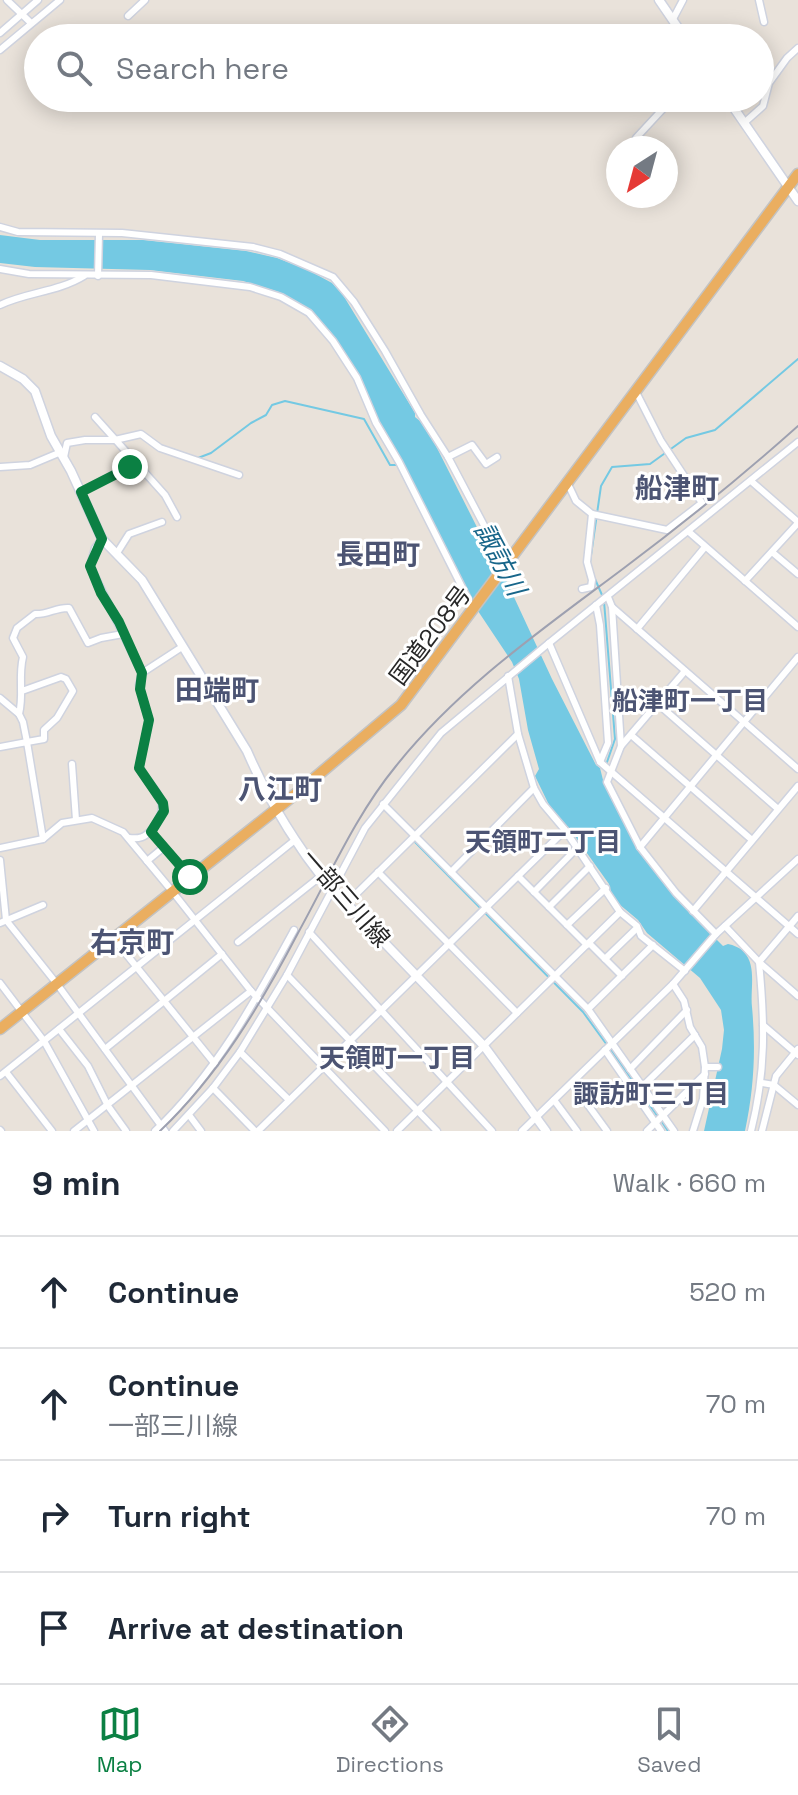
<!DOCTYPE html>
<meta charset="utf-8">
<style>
body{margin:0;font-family:"Space Grotesk","Noto Sans JP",sans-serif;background:#f6f6f7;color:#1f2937}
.compass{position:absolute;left:606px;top:136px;width:72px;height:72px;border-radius:50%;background:#fff;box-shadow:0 4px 20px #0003;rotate:216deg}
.stop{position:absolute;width:24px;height:24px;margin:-18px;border:6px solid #0b8043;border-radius:50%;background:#fff}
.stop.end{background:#0b8043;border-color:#fff;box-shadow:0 2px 8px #0008}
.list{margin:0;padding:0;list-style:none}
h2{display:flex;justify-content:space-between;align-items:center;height:104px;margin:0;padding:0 32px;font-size:34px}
h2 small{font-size:26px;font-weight:400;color:#747a83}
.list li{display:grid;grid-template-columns:52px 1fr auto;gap:24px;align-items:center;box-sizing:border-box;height:112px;padding:0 32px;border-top:2px solid #e0e1e3}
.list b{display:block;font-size:30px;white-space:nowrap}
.list p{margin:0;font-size:26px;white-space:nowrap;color:#747a83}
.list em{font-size:26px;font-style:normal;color:#747a83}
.icon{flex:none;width:44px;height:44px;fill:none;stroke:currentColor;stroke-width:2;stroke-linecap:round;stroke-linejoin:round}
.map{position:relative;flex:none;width:798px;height:1131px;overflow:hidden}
.search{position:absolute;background:#fff;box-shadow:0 4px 20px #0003;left:24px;right:24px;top:24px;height:88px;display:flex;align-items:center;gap:20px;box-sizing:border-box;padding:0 28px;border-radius:44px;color:#747a83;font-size:30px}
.sheet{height:552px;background:#fff}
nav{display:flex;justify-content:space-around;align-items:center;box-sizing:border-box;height:112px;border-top:2px solid #e0e1e3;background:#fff;font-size:22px;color:#747a83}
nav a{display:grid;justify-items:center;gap:4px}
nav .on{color:#0b8043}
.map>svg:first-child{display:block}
.water{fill:#74c9e3}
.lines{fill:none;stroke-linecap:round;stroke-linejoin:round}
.stream{stroke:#74c9e3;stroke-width:2}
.minor-casing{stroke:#cfd3df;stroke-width:9}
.secondary-casing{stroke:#cfd3df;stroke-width:11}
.trunk-casing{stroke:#c3c3c3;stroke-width:13}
.minor{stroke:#fff;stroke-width:6}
.secondary{stroke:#fff;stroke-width:8}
.trunk{stroke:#eaae60;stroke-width:10}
.rail{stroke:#9da0b0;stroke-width:2}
.route{stroke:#0b8043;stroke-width:10}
.labels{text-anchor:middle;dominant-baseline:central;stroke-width:6;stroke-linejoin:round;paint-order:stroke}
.street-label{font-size:24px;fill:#272727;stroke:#fff}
.water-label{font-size:26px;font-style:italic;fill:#18668a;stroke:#fff}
.neighbourhood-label{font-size:26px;font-weight:bold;fill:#4c5473;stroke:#fff}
.quarter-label{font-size:28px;font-weight:bold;fill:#4c5473;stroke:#fff}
</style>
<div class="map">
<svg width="798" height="1131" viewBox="0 0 798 1131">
<rect width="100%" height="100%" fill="#e9e2da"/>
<!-- water -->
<path class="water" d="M0 235 40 240H143L246 251 277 258 308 270 332 283 343 295 415 413V417L420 421 436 446 486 545 499 565 552 679 596 765 600 768 604 784 636 847 688 911 723 946 728 944C733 945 741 948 744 952 757 966 750 990 752 1007 756 1050 754 1088 745 1131H704L722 1049 724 1030 721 1010 700 978 647 933 638 920 613 899 609 884 569 828 550 807 535 776 539 769 528 730 519 679 512 662 472 602 404 464 387 440 388 436 380 425 357 372 330 331 311 311 279 292 243 281 150 270 35 267 0 263Z"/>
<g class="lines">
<!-- stream -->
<g class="stream">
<path d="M172 449 188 455"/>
<path d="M198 458 211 453 251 423 266 415 272 405 285 401 364 419 390 465H399"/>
<path d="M590 562 601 486 612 467 650 464 686 438 715 430 798 359"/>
<path d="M595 579 602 595"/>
<path d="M604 601 615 739 606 765"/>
<path d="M414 841 583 1012 607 1045"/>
<path d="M611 1050 658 1117"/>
<path d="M662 1122 668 1131"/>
</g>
<!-- minor casing -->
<g class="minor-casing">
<g id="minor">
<path d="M7 0 31 23"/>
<path d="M759 0 764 22"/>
<path d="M128 16 145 0"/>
<path d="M673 19 683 0"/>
<path d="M0 33 38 0"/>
<path d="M0 50 60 0"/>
<path d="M744 123 763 106 769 83 787 58 798 48"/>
<path d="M636 138 673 98"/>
<path d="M0 227 18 232 122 233 253 247 280 254 333 277 354 302 385 351 421 415 448 457 506 567"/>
<path d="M0 269 29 274 151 275 250 287 281 297 309 313 333 341 357 378 376 423 399 462 473 609"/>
<path d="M98 276 99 234"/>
<path d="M0 305C27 292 58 292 84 276"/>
<path d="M95 417 165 495 177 517"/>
<path d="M64 457 67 443 85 440H115L141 434 160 448 239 475"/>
<path d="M448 457 472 445 486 464 497 457"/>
<path d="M0 467 30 465 61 452"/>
<path d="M751 481 798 522"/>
<path d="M568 484 576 501 592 514 667 530 702 503 661 441 636 392"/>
<path d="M81 492 136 463"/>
<path d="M689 532 798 627"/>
<path d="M102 539 95 548 90 566 142 673 139 685 149 720 139 768C155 793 174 802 152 829 145 838 139 839 129 838"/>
<path d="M772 552 798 574"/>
<path d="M117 553 129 534 162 522"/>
<path d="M745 581 798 523"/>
<path d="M582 589 591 587 592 580 587 562 592 514"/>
<path d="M608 597 612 607 621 746 607 782 640 847 676 893 716 934"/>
<path d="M596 605 600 625 608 743 600 762"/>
<path d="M612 607 798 769"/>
<path d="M637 629 705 547"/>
<path d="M549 643 600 762 798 934"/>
<path d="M142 673 182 647"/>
<path d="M508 676 518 734 534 788 543 804 565 830 620 912 637 926 641 936 685 971"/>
<path d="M22 691 61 677 66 679 73 691 57 718 44 730V739L27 742 23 722 19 714C24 695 18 677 23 657L13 638 17 628 35 614C47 615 57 607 69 608L88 643 101 638 123 634"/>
<path d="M0 698 19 714"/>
<path d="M658 704 778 809"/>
<path d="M631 735 752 840"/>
<path d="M621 746 685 671"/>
<path d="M0 747 27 742 43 839"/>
<path d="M72 764 76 820"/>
<path d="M383 804 588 1009 674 1131"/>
<path d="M151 832 190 877"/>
<path d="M640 847 798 657"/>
<path d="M0 848 43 839 62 823 92 818 123 832 172 891 251 991 385 1131"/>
<path d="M0 860 6 920 57 984 165 1131"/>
<path d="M147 861 164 847"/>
<path d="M378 872 517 1013"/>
<path d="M451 872 534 788"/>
<path d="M518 876 587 945"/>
<path d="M534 892 577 848"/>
<path d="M347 903 518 734"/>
<path d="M549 907 590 866"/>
<path d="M693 911 798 786"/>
<path d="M0 923 43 905"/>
<path d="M567 925 606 888"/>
<path d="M725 926 759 962 798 996"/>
<path d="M309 932 492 1131"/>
<path d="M114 939 215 1064"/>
<path d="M238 942 321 876"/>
<path d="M589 943 622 976"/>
<path d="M605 959 637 928"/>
<path d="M287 975 437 1131"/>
<path d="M0 983 44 1041 94 1131"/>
<path d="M673 984 684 1001 690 1027 702 1047 705 1067 703 1099 693 1131"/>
<path d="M588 1009 653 945"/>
<path d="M763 1025 798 1055"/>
<path d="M59 1029 88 1066 108 1106 126 1131"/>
<path d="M105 1049 222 954"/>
<path d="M605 1050 661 1131"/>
<path d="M240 1052 289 1100"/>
<path d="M705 1067H718"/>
<path d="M630 1069 687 1010"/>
<path d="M6 1072 52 1131"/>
<path d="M0 1076 295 840"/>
<path d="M572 1083 607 1131"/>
<path d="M762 1083 774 1085 798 1105"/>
<path d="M643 1086 695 1035"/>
<path d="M213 1088 255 1131"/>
<path d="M554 1100 577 1131"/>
<path d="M189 1115 201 1131"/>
<path d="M0 1130 1 1131"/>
<path d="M74 1131 251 991"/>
<path d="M155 1131C216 1073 254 1003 294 930"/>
<path d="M173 1131 213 1088 240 1052 287 975 365 828 441 733 549 643 798 442"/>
<path d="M258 1131 565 830"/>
<path d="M397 1131 620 912"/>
<path d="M522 1131 673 984 716 934 798 859"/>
<path d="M647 1131 705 1074"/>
<path d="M751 1131C766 1071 765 1024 759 962L798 916"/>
<path d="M762 1131 776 1076 798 1049"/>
</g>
</g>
<!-- secondary casing -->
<g class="secondary-casing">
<g id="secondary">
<path d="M659 0 685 38"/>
<path d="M727 98 798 201"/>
<path d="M0 366 23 379 35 391 51 436 71 471 102 539 142 580 247 751C267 797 294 842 325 881L484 1046 546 1131"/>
</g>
</g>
<!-- trunk casing -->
<g class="trunk-casing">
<path id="trunk" d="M0 1029 298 792 401 705 798 174"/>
</g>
<!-- minor -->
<use href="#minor" class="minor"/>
<!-- secondary -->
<use href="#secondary" class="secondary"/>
<!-- trunk -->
<use href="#trunk" class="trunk"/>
<!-- rail -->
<path class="rail" d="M160 1131C219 1075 261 1004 298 933 329 877 355 816 396 766 460 686 543 629 624 568 684 523 742 476 798 426"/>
</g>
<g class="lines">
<!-- route -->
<path class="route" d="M130 467 81 492 102 539 90 566 101 593 119 622 142 673 140 689 149 720 139 768 163 803 164 811 151 832 190 877"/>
</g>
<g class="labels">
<!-- street labels -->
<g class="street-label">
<text transform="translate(430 635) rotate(-53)">国道208号</text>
<text transform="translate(346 898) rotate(49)">一部三川線</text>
</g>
<!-- water labels -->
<g class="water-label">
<text transform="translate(500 559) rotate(62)">諏訪川</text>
</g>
<!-- neighbourhood labels -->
<g class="neighbourhood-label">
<text x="690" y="701">船津町一丁目</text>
<text x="543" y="842">天領町二丁目</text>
<text x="397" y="1058">天領町一丁目</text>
<text x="651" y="1094">諏訪町三丁目</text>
</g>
<!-- quarter labels -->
<g class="quarter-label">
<text x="677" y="488">船津町</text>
<text x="378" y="554">長田町</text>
<text x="217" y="690">田端町</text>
<text x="280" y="789">八江町</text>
<text x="132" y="942">右京町</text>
</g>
</g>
</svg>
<svg class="compass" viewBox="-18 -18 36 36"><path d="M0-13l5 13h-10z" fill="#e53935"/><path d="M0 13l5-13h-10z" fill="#747a83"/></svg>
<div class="stop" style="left:190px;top:877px"></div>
<div class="stop end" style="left:130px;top:467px"></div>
<div class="search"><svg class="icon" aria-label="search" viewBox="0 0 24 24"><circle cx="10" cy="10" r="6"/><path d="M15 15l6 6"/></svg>Search here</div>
</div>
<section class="sheet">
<h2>9 min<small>Walk · 660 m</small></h2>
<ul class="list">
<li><svg class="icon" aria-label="ahead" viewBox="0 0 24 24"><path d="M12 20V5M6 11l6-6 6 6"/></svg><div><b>Continue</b></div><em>520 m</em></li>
<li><svg class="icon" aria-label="ahead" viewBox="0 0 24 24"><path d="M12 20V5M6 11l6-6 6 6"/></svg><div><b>Continue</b><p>一部三川線</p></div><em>70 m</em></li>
<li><svg class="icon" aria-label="right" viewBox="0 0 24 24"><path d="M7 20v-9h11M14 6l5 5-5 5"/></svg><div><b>Turn right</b></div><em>70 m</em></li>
<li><svg class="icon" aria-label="arrive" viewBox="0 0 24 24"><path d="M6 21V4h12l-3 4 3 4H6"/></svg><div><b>Arrive at destination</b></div></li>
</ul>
</section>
<nav>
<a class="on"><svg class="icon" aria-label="map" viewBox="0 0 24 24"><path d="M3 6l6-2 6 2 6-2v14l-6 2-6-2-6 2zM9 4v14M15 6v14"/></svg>Map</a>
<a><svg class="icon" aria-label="directions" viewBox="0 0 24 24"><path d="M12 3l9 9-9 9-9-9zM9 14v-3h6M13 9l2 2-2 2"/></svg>Directions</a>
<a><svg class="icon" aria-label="saved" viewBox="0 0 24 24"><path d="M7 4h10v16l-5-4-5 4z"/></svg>Saved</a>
</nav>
